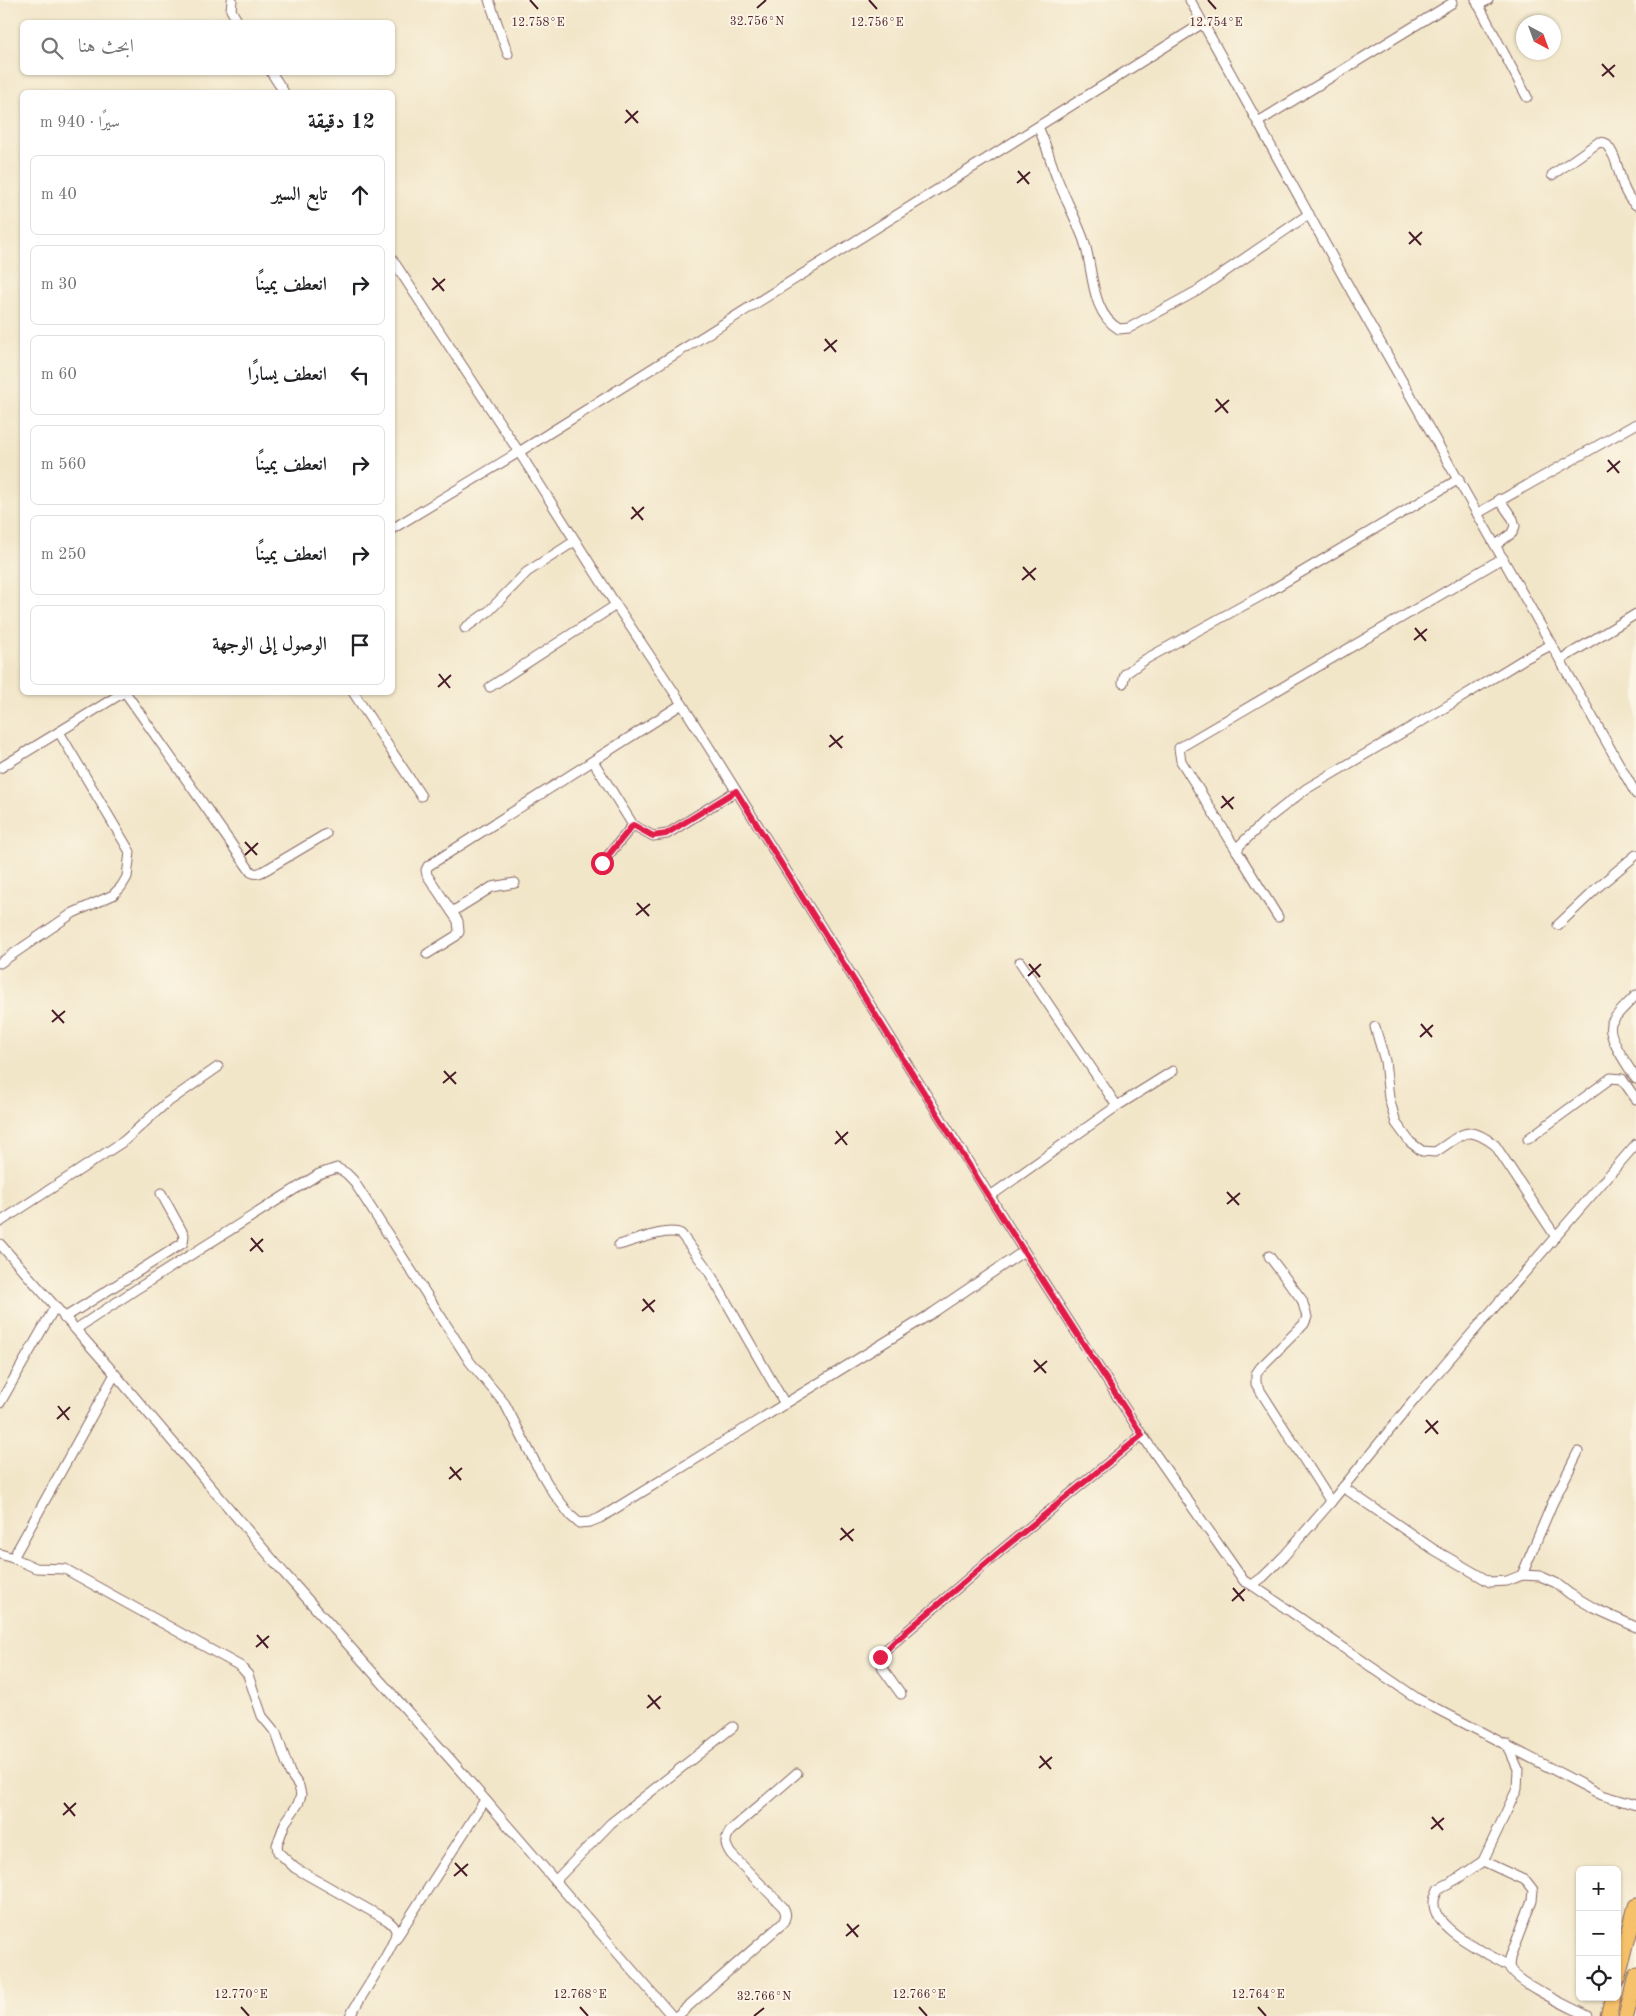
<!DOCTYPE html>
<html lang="ar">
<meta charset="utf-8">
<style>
body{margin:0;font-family:"Old Standard TT",Amiri,serif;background:#f2f2f2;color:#202124;direction:rtl}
.controls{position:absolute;right:15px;bottom:15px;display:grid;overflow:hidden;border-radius:8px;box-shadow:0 1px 4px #0004}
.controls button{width:45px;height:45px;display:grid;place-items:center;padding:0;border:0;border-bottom:1px solid #e0e0e0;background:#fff;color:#202124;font:25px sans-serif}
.compass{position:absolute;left:1516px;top:15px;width:45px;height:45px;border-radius:50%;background:#fff;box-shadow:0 1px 4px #0004;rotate:139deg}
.stop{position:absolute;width:15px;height:15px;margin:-11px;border:4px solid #e11d48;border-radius:50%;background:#fff}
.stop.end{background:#e11d48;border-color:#fff;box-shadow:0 1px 5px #0008}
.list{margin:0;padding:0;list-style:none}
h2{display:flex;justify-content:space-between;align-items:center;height:65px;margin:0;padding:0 20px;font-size:21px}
h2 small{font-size:16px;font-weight:400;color:#757577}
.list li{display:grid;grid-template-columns:32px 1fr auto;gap:15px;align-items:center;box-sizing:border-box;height:80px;margin:0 10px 10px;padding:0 10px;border:1px solid #e0e0e0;border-radius:8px}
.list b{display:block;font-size:19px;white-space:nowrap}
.list em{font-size:16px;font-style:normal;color:#757577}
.icon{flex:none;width:28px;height:28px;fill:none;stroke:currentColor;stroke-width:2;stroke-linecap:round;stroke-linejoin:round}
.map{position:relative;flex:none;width:1636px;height:2016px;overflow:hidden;direction:ltr}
.search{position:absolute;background:#fff;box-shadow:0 1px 4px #0004;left:20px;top:20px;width:375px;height:55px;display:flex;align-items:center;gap:12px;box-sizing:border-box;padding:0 18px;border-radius:8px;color:#757577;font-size:19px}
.panel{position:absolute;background:#fff;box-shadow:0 1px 4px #0004;left:20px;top:90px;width:375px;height:605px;border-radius:8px;direction:rtl}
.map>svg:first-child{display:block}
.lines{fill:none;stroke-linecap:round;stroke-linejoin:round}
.minor-casing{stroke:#856562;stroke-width:11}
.trunk-casing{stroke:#856562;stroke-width:17}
.minor{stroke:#fff;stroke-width:9}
.trunk{stroke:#f5c16b;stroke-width:15}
.route{stroke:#e11d48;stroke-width:6}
.ticks{fill:none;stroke:#4a1f2b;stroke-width:2}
.ticks-label{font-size:12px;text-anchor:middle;fill:#4a1f2b;stroke:#fcf5e5;stroke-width:4;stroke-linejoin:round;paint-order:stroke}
</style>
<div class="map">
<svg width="1636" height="2016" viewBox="0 0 1636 2016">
<rect width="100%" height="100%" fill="#fcf5e5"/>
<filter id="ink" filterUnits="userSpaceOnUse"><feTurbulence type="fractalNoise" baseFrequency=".02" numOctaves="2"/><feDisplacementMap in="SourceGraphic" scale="10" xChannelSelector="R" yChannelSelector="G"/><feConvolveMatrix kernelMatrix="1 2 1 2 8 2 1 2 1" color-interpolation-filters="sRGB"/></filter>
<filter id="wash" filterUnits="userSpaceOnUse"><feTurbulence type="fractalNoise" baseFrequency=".0096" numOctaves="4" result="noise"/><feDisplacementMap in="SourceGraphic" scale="20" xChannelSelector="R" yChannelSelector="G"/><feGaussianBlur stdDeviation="1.12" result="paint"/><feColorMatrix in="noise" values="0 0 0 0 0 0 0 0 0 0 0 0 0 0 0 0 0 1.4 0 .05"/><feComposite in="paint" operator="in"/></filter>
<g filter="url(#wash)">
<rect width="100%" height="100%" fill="#f2e6c9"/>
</g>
<g filter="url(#ink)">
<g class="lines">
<!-- minor casing -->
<g class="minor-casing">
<g id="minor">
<path d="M232 0 231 10 238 22"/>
<path d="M489 0 508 54"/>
<path d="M1190 0 1359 305 1636 794"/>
<path d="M1476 0 1527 97"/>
<path d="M1478 5 1488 0"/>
<path d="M271 72 284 92"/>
<path d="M1258 122 1452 3"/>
<path d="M1038 127C1046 143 1050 161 1057 178 1065 198 1075 217 1083 238 1094 266 1089 312 1119 329L1129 328 1197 291 1309 214"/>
<path d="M1552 175 1599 142 1605 143C1622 160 1617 190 1636 205"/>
<path d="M392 259 519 452 616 605 682 704 1024 1251 1142 1435 1244 1581 1252 1585 1263 1577 1284 1556 1331 1502 1415 1399 1636 1144"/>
<path d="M1478 513 1636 424"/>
<path d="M392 529 519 452 1203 23"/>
<path d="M1496 545 1512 533 1515 526 1513 519 1499 499"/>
<path d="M465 628 489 611 527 572 575 541"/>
<path d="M1560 660 1636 614"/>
<path d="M1123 683 1125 674 1146 659 1268 592 1459 479"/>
<path d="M490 687 616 605"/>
<path d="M125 692 251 872C258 876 263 871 269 868L326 834"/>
<path d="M353 692 421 796"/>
<path d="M593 761 633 825 653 836 667 834 736 791"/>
<path d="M0 768 124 692"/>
<path d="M1237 851 1181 761 1179 748 1503 558"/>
<path d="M602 863 633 825"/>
<path d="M452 912 492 887 515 883"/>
<path d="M1278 917 1237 851 1240 845 1265 821 1306 789 1444 708 1524 659 1551 645"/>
<path d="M1558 925 1599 886 1636 855"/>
<path d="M427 954 456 936 459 932 458 921 427 875 426 870 428 866 682 704"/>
<path d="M1020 962 1117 1106"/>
<path d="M0 963 73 913 113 895 121 887 127 877 130 852 59 732"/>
<path d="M1636 995C1628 1004 1618 1012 1612 1022 1604 1034 1629 1067 1636 1079"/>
<path d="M1375 1027 1385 1061 1389 1098 1396 1123 1410 1142 1422 1151 1435 1152C1462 1136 1465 1122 1495 1145L1556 1237"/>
<path d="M1528 1139 1611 1078 1622 1079 1636 1099"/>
<path d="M989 1197 1117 1106 1173 1071"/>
<path d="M0 1222 124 1141 165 1104 218 1067"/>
<path d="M0 1244 115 1374 284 1573 451 1760 672 2016"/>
<path d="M619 1245C634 1241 667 1227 681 1234L708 1270 785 1404"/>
<path d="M1269 1256 1302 1300 1307 1317 1304 1324 1260 1368 1256 1374V1384L1331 1502"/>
<path d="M64 1318 183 1243 184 1235 161 1193"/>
<path d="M76 1329 135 1290 319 1174 337 1168 346 1173 353 1180 470 1362 505 1404 537 1466 552 1491 571 1516 579 1523 590 1522 600 1518 934 1312 1024 1251"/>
<path d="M0 1403 55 1307"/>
<path d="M1343 1487 1433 1549 1490 1582 1507 1581 1522 1575 1540 1576 1556 1583 1570 1594 1594 1608 1636 1627"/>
<path d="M0 1554 13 1558 115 1374"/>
<path d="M13 1558 36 1568 65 1569 240 1666 248 1675 262 1716 276 1733 290 1773 299 1786 301 1795 298 1804 285 1823 277 1845 278 1852 295 1868 387 1920C391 1923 396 1927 396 1932 396 1946 358 2000 350 2016"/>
<path d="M1522 1575 1552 1504 1578 1452"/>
<path d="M1252 1585 1418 1699 1602 1795 1636 1805"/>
<path d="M901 1694 883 1669 880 1657 883 1652 998 1553 1142 1435"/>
<path d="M1507 1744 1518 1769 1517 1789 1483 1861 1526 1881 1533 1890 1532 1900 1510 1958C1510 1961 1509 1964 1509 1966 1512 1981 1574 2009 1588 2016"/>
<path d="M1483 1861 1457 1879 1438 1889C1437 1893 1433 1899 1434 1904 1434 1930 1489 1954 1509 1966"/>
<path d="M555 1881 611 1823 733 1727"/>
<path d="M395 1940 485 1800"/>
<path d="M677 2016 783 1923C786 1916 787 1914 783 1907L731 1854C725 1845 724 1841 730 1831L797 1773"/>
</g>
</g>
<!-- trunk casing -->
<g class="trunk-casing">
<g id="trunk">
<path d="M1617 1980 1636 1906"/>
<path d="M1608 2016 1613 1997"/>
<path d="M1626 2016 1636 1976"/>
</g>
</g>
<!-- minor -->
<use href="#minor" class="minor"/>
<!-- trunk -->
<use href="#trunk" class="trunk"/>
</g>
</g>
<g class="lines" filter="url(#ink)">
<!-- route -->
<path class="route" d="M602 863 633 825 653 836 666 834 736 791 989 1197 1142 1435 998 1553 893 1643 880 1657"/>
</g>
<!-- ticks -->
<path class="ticks" d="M530 0 538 9M869 0 877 9M1208 0 1216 9M757 8 766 0M1602 64 1614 77M1602 76 1615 65M626 110 638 123M625 123 638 111M1018 171 1029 184M1017 183 1030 172M1409 232 1421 245M1409 244 1422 232M433 278 444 291M432 290 445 279M825 339 836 352M824 351 837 340M1216 399 1228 413M1215 412 1229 400M1608 460 1619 473M1607 472 1620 461M632 507 643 520M631 519 644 507M1023 567 1035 580M1022 580 1036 568M1415 628 1426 641M1414 640 1427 629M439 674 450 688M438 687 451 675M830 735 842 748M829 747 843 736M1222 796 1233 809M1221 808 1234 797M245 842 257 855M245 855 258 843M637 903 649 916M636 915 650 904M1029 964 1040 977M1028 976 1041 964M52 1010 64 1023M52 1022 65 1011M1421 1024 1432 1037M1420 1037 1433 1025M444 1071 456 1084M443 1083 456 1072M836 1131 847 1145M835 1144 848 1132M1227 1192 1239 1205M1227 1204 1240 1193M251 1238 263 1252M250 1251 263 1239M643 1299 654 1312M642 1311 655 1300M1034 1360 1046 1373M1034 1372 1047 1361M58 1406 69 1420M57 1419 70 1407M1426 1420 1438 1434M1425 1433 1438 1421M450 1467 461 1480M449 1479 462 1468M841 1528 853 1541M840 1540 854 1529M1233 1588 1244 1601M1232 1601 1245 1589M257 1635 268 1648M256 1647 269 1636M648 1695 660 1709M647 1708 661 1696M1040 1756 1051 1769M1039 1768 1052 1757M64 1803 75 1816M63 1815 76 1803M1432 1817 1443 1830M1431 1829 1444 1818M455 1863 467 1876M454 1876 468 1864M847 1924 858 1937M846 1936 859 1925M241 2007 249 2016M580 2007 588 2016M919 2007 927 2016M1258 2007 1266 2016M754 2016 764 2008"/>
<g class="ticks-label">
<text x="757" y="25">32.756°N</text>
<text x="538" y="26">12.758°E</text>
<text x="877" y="26">12.756°E</text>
<text x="1216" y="26">12.754°E</text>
<text x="241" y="1998">12.770°E</text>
<text x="580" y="1998">12.768°E</text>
<text x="919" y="1998">12.766°E</text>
<text x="1258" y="1998">12.764°E</text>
<text x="764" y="2000">32.766°N</text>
</g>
</svg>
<div class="controls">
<button>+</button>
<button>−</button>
<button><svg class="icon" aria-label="locate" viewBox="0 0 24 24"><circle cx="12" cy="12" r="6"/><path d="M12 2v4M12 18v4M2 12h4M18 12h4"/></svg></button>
</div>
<svg class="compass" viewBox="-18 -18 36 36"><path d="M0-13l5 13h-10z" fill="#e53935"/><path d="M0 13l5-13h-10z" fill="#757577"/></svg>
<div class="stop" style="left:602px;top:863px"></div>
<div class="stop end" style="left:880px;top:1657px"></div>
<div class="search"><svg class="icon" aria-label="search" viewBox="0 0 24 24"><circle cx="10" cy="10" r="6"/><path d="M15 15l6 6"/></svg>ابحث هنا</div>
<section class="panel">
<h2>12 دقيقة<small>سيرًا · 940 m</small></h2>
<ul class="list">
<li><svg class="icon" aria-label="ahead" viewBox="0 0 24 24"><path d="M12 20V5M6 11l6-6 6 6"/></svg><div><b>تابع السير</b></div><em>40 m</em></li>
<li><svg class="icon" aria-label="right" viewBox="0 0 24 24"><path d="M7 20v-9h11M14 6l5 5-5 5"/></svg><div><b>انعطف يمينًا</b></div><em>30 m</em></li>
<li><svg class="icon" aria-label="left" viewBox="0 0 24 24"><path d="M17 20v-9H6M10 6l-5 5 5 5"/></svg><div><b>انعطف يسارًا</b></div><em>60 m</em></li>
<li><svg class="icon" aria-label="right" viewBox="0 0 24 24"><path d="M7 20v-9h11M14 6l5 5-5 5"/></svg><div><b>انعطف يمينًا</b></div><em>560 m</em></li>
<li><svg class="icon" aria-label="right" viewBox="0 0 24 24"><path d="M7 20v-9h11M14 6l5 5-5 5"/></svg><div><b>انعطف يمينًا</b></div><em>250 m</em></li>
<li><svg class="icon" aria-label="arrive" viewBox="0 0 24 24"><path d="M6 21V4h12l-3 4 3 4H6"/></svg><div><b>الوصول إلى الوجهة</b></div></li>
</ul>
</section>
</div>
